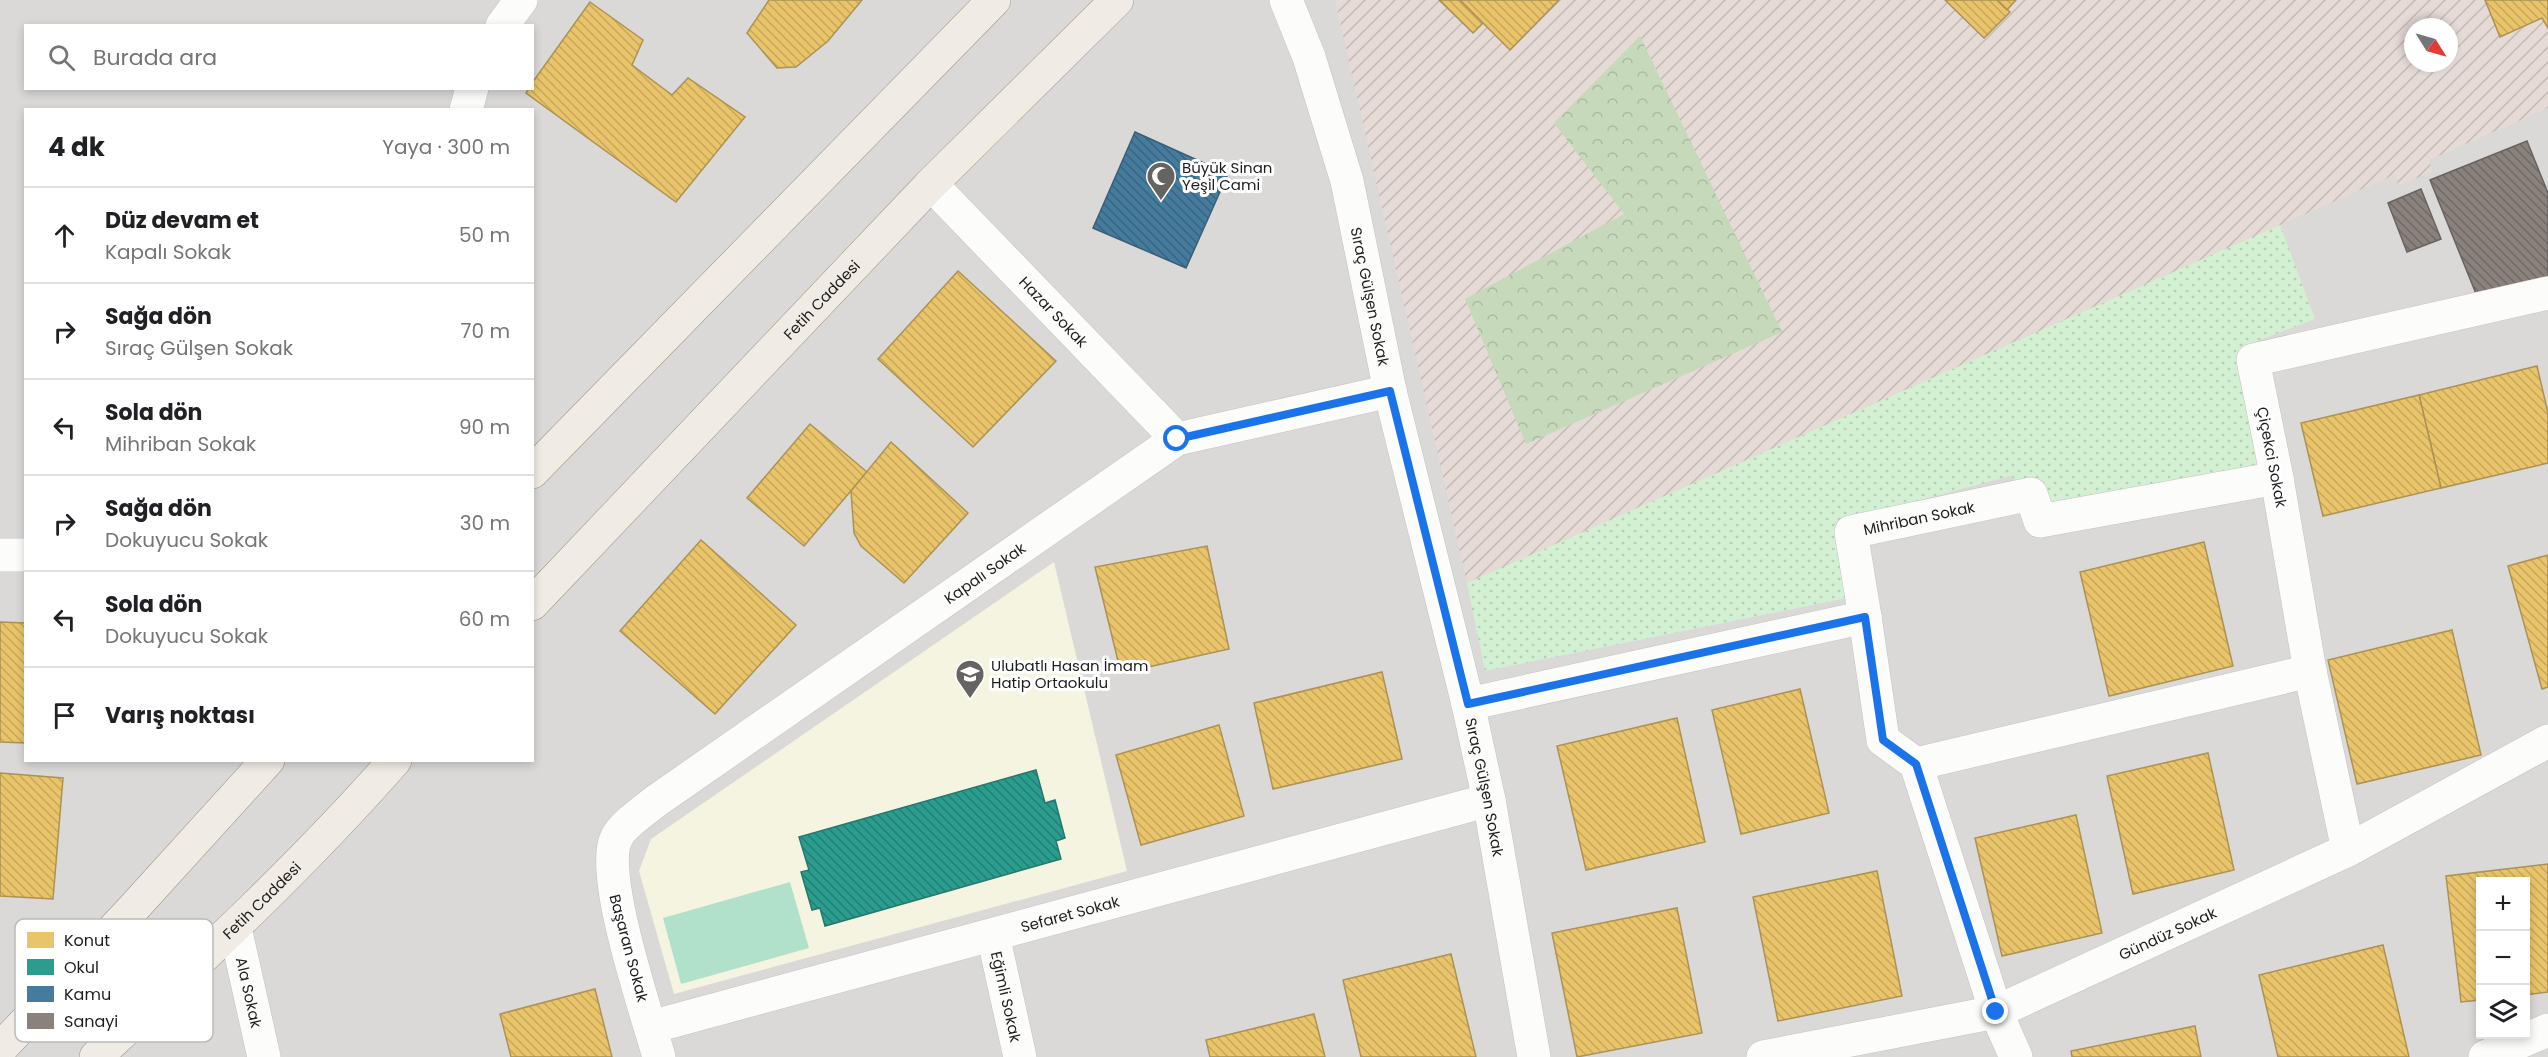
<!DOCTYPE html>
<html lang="tr">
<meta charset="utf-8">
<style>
body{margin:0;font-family:Poppins,sans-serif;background:#f2f2f2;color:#202124}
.controls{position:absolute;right:18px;bottom:18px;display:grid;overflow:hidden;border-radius:0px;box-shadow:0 3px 9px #0003}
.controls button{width:54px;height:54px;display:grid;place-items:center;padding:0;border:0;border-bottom:2px solid #e0e0e0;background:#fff;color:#202124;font:30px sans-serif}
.compass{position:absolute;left:2404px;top:18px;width:54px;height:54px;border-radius:50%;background:#fff;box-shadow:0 3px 9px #0003;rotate:127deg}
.stop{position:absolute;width:18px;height:18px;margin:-14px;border:4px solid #1a73e8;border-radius:50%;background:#fff}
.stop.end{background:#1a73e8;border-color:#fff;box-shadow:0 2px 6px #0008}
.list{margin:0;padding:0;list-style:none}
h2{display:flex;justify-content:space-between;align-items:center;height:78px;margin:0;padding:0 24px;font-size:26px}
h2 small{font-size:20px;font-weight:400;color:#757577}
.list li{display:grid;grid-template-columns:39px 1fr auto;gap:18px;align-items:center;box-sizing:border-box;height:96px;padding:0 24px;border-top:2px solid #e0e0e0}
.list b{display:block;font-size:22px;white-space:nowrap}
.list p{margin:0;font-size:20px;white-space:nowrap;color:#757577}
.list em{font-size:20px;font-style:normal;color:#757577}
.icon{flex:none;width:33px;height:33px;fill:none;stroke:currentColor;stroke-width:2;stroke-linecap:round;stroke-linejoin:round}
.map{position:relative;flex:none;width:2548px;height:1057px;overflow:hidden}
.search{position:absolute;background:#fff;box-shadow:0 3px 9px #0003;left:24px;top:24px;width:510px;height:66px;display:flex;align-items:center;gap:15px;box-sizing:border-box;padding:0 21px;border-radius:0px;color:#757577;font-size:22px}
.panel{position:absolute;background:#fff;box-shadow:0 3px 9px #0003;left:24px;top:108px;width:510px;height:654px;border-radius:0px}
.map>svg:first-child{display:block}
.residential{fill:#dad9d7;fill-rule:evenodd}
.education{fill:#f5f4e0}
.military{fill:url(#military-furrows);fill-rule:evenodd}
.forest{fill:url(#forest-crowns)}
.park{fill:url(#park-dots)}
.pitch{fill:#b1e1cb}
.homes{fill:url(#homes-back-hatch);stroke:#ac9253;stroke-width:1.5}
.schools{fill:url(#schools-back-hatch);stroke:#26776d;stroke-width:1.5}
.public{fill:url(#public-back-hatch);stroke:#395f77;stroke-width:1.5}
.industry{fill:url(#industry-back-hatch);stroke:#696360;stroke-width:1.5}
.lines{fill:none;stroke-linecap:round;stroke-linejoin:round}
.minor-casing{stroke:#c4c3c2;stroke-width:34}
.major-casing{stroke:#a09583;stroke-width:34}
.minor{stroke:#fcfcfb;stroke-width:33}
.major{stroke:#f0ebe4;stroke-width:33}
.route{stroke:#1a73e8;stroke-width:8}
.labels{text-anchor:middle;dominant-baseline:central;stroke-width:6;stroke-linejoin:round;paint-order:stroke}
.poi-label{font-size:15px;fill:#1d1d1d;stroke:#fff;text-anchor:start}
.street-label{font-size:15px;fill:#1d1d1d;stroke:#fff}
.key{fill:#fff;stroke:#bbb;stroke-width:1.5}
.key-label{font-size:16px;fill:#1d1d1d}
</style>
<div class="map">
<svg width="2548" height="1057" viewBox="0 0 2548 1057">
<defs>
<pattern id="military-furrows" width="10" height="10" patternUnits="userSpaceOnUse" patternTransform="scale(1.5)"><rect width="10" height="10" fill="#e5dad5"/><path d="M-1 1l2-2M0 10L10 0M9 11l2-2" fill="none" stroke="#c4bbb6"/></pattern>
<pattern id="forest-crowns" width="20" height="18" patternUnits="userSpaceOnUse" patternTransform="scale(1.5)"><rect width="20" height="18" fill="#c7d9bb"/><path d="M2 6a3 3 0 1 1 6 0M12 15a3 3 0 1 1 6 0" fill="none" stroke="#aabaa0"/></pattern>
<pattern id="park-dots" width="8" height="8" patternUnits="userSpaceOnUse" patternTransform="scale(1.5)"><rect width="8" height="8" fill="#d3f1d2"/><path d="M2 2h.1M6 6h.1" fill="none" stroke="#b5ceb4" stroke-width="1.8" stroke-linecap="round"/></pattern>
<pattern id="homes-back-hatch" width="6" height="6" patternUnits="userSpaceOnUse" patternTransform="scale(1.5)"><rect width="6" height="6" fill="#e9c46a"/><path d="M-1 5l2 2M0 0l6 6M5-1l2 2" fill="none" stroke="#c7a85b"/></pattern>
<pattern id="schools-back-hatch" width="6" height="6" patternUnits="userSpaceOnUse" patternTransform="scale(1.5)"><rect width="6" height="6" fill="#2a9d8f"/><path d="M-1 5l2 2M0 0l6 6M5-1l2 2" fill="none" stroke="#237f74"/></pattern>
<pattern id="public-back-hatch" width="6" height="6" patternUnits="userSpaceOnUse" patternTransform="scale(1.5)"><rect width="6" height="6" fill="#457b9d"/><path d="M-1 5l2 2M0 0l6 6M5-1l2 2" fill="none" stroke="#39647f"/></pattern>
<pattern id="industry-back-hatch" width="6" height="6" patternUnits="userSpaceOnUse" patternTransform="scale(1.5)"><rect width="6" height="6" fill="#8a817c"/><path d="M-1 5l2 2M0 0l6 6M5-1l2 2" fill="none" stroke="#706965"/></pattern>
</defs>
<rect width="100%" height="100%" fill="#ebe9e6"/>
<!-- residential -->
<path class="residential" d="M0 0H2548V1057H0ZM26 26H532V88H26ZM2413 27H2449V63H2413ZM26 110H532V760H26ZM2480 882H2526V1034H2480Z"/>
<!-- education -->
<path class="education" d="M1054 562 1127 871 674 994 639 871 651 839Z"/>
<!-- military -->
<path class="military" d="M1335 0H2548V108L2429 160 2433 171 2399 186 2394 175 1467 583ZM2413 27H2449V63H2413Z"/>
<!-- forest -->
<path class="forest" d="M1640 36 1782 332 1526 444 1465 299 1624 214 1554 123Z"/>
<!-- park -->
<path class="park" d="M2280 225 2315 319 2252 343 2269 463 2056 510 2010 476 1834 523 1852 597 1485 671 1467 583Z"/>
<!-- pitch -->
<path class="pitch" d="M790 882 809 948 681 984 663 918Z"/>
<!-- homes -->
<g class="homes">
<path d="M769 0H862L828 41 796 67 777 68 747 33Z"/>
<path d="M1439 0H1460L1483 23 1473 33Z"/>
<path d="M1460 0H1559L1510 50Z"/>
<path d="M1945 0H1997L2010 12 1984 38Z"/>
<path d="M1997 0H2016L2007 10Z"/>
<path d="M2485 0H2548V28L2542 18 2500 37Z"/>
<path d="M590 2 643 40 632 65 672 95 688 78 745 117 676 202 526 93 529 88H532V83Z"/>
<path d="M958 271 1056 361 973 447 878 359Z"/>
<path d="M2537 366 2548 413V463L2441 488 2419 395Z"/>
<path d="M2419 395 2441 488 2323 516 2301 423Z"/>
<path d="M810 424 867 472 804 546 747 498Z"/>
<path d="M891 442 968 513 904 583 861 546 854 533 851 491Z"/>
<path d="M701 540 796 625 715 714 620 631Z"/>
<path d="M2204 542 2233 666 2109 696 2080 572Z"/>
<path d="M1207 546 1229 649 1121 673 1095 567Z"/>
<path d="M2548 555V687L2542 689 2508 566Z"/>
<path d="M0 622 26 623 25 743 0 742Z"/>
<path d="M2452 630 2481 755 2357 784 2328 660Z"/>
<path d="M1382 672 1402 759 1273 789 1254 703Z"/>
<path d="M1800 689 1829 813 1741 834 1712 710Z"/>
<path d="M1677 718 1705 842 1586 870 1557 746Z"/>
<path d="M1219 725 1244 816 1141 845 1116 755Z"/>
<path d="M2208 753 2234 870 2133 894 2107 776Z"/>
<path d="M0 773 63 778 53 899 0 896Z"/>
<path d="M2076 815 2102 933 2002 956 1975 838Z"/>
<path d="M2548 864V992L2526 995V882H2480V1000L2461 1002 2446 876Z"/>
<path d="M1877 871 1902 996 1778 1021 1753 897Z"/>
<path d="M1677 908 1702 1033 1577 1057 1552 933Z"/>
<path d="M2383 945 2409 1057H2278L2259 975Z"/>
<path d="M1451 954 1476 1057H1361L1343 980Z"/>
<path d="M595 989 612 1057H511L500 1014Z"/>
<path d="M1314 1014 1325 1057H1210L1206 1040Z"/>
<path d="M2195 1026 2201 1057H2072L2071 1051Z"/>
</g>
<!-- schools -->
<path class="schools" d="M1036 770 1045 803 1055 800 1065 838 1056 841 1061 859 825 926 820 908 812 910 801 872 809 870 799 837Z"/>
<!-- public -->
<path class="public" d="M1135 132 1228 174 1186 268 1093 228Z"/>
<!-- industry -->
<g class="industry">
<path d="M2527 141 2548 193V283L2481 306 2430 180Z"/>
<path d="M2421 189 2441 239 2407 252 2388 203Z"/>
</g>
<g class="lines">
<!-- minor casing -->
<g class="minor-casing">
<g id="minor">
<path id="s1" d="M1286 0 1309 57 1347 181 1390 391 1468 704 1489 800 1534 1057"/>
<path d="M502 26 521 0"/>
<path d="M466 110 472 88"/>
<path id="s2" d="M931 184 1177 439"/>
<path d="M0 555H26"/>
<path d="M1865 617 1883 740 1916 764 1996 1012 2016 1057"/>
<path id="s3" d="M1468 704 1865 617 1851 532 2031 494 2040 521 2277 478"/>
<path d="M1916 764 2310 671"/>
<path d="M2348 850 2310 671 2277 478 2253 360 2548 293"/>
<path id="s4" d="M235 928 264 1057"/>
<path id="s5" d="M993 935 1020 1057"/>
<path id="s6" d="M651 1027 1489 800"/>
<path id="s7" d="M659 1057C647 1014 599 874 616 839 621 826 645 810 656 801L1177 439 1390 391"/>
<path id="s8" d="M1763 1057 1996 1012 2348 850 2548 741"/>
<path d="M2485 1057 2548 1030"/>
</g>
</g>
<!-- major casing -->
<g class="major-casing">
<g id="major">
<path d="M532 472 994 0"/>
<path id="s9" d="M532 604 931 184 1117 0"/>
<path d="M0 1049 129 913 268 760"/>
<path id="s10" d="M96 1057C199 961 302 866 395 760"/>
</g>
</g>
<!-- minor -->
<use href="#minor" class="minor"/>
<!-- major -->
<use href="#major" class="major"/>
</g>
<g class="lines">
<!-- route -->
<path class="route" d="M1177 439 1390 391 1468 704 1865 617 1883 740 1916 764 1996 1012"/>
</g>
<!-- icons -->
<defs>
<g id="mosque-pin" transform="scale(1.5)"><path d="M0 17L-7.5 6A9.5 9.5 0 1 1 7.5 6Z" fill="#656463" stroke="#fff"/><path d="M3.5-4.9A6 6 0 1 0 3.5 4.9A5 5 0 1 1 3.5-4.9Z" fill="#fff"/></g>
<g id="school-pin" transform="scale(1.5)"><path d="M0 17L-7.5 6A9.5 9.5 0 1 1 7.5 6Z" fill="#656463" stroke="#fff"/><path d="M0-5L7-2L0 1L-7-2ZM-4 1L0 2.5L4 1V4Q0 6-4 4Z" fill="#fff"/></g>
</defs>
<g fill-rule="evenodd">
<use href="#mosque-pin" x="1161" y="176"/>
<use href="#school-pin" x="970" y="674"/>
</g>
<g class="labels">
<!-- poi labels -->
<g class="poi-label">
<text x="1182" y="167">Büyük Sinan<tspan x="1182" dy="17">Yeşil Cami</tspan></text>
<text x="991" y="665">Ulubatlı Hasan İmam<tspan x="991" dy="17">Hatip Ortaokulu</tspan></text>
</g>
<!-- street labels -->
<g class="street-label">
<text stroke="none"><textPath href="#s1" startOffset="309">Sıraç Gülşen Sokak</textPath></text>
<text stroke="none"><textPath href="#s9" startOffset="420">Fetih Caddesi</textPath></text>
<text stroke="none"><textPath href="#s2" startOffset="177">Hazar Sokak</textPath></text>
<text transform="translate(2272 457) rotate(79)">Çiçekci Sokak</text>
<text stroke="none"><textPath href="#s3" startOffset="562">Mihriban Sokak</textPath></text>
<text stroke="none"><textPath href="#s7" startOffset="680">Kapalı Sokak</textPath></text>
<text stroke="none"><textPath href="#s1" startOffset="813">Sıraç Gülşen Sokak</textPath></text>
<text stroke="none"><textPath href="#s10" startOffset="228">Fetih Caddesi</textPath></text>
<text stroke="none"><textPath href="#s6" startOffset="434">Sefaret Sokak</textPath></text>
<text stroke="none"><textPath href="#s8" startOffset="426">Gündüz Sokak</textPath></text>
<text transform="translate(629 948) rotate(75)">Başaran Sokak</text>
<text stroke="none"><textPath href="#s4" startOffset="66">Ala Sokak</textPath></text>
<text stroke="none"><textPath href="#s5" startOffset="63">Eğimli Sokak</textPath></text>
</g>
</g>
<!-- legend -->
<rect x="15" y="919" width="198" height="123" rx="9" class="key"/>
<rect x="27" y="932" width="27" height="16" fill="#e9c46a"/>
<rect x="27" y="959" width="27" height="16" fill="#2a9d8f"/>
<rect x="27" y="986" width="27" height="16" fill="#457b9d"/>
<rect x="27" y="1013" width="27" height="16" fill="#8a817c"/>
<g class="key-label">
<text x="64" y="946">Konut</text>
<text x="64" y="973">Okul</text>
<text x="64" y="1000">Kamu</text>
<text x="64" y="1027">Sanayi</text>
</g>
</svg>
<div class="controls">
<button>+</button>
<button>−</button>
<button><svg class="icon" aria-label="layers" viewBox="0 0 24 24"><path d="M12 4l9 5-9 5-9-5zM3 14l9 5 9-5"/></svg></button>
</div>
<svg class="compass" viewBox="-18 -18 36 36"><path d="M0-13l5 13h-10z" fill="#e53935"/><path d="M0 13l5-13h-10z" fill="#757577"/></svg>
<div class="stop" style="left:1177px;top:439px"></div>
<div class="stop end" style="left:1996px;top:1012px"></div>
<div class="search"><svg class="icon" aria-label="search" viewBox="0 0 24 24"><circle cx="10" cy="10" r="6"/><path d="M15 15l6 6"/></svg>Burada ara</div>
<section class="panel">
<h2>4 dk<small>Yaya · 300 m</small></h2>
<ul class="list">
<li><svg class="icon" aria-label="ahead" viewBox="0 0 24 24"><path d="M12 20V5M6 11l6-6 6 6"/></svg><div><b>Düz devam et</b><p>Kapalı Sokak</p></div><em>50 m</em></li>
<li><svg class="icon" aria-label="right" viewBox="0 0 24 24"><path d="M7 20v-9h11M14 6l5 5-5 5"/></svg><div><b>Sağa dön</b><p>Sıraç Gülşen Sokak</p></div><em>70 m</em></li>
<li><svg class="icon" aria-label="left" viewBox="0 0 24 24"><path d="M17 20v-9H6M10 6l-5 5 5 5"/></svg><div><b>Sola dön</b><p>Mihriban Sokak</p></div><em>90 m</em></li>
<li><svg class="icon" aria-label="right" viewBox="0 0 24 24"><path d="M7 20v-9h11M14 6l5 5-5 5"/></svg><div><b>Sağa dön</b><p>Dokuyucu Sokak</p></div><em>30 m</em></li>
<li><svg class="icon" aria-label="left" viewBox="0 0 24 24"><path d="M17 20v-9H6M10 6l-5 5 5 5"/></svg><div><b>Sola dön</b><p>Dokuyucu Sokak</p></div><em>60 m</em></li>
<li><svg class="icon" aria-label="arrive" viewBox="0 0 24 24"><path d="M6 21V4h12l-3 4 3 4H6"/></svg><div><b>Varış noktası</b></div></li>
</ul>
</section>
</div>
